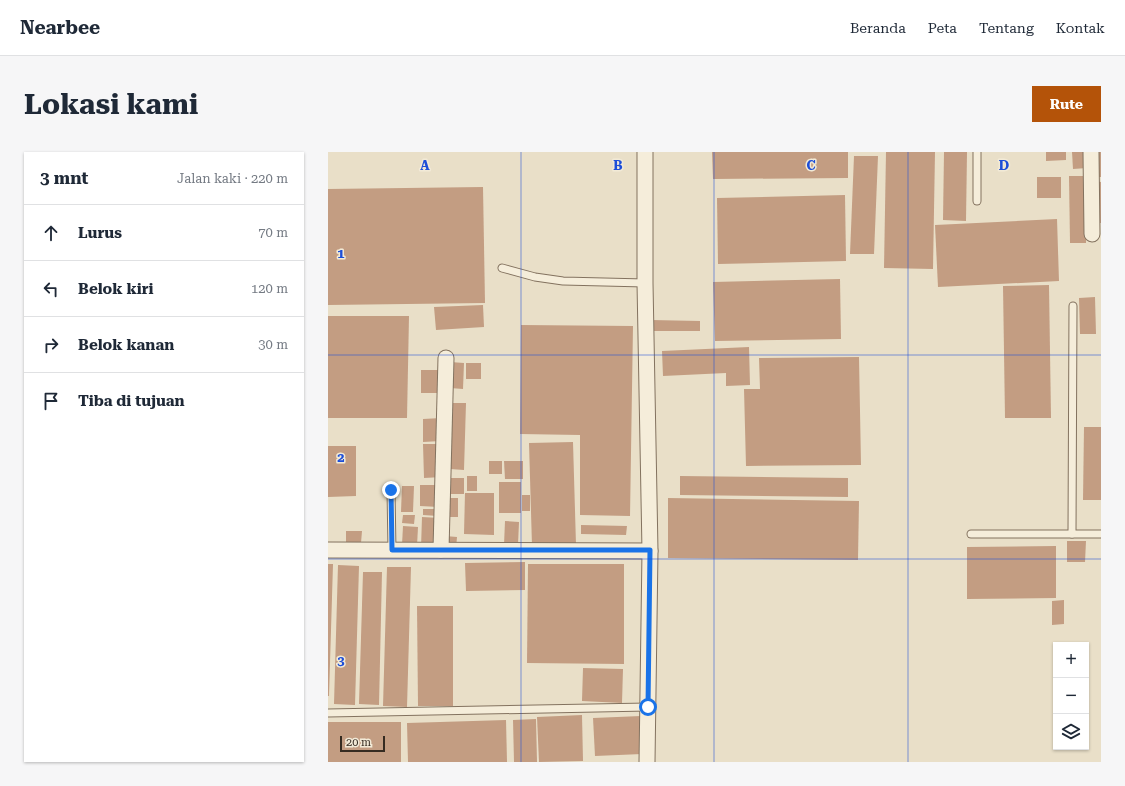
<!DOCTYPE html>
<html lang="id">
<meta charset="utf-8">
<style>
body{margin:0;font-family:"Roboto Serif",serif;background:#f6f6f7;color:#1f2937}
.controls{position:absolute;right:12px;bottom:12px;display:grid;overflow:hidden;border-radius:0px;box-shadow:0 1px 3px #0004}
.controls button{width:36px;height:36px;display:grid;place-items:center;padding:0;border:0;border-bottom:1px solid #e0e1e3;background:#fff;color:#1f2937;font:20px sans-serif}
.scale{position:absolute;left:12px;bottom:10px;width:45px;box-sizing:border-box;padding-left:4px;border:2px solid #352b21;border-top:0;font-size:11px;line-height:14px;white-space:nowrap;color:#352b21;-webkit-text-stroke:3px #f2ead7;paint-order:stroke}
.stop{position:absolute;width:12px;height:12px;margin:-9px;border:3px solid #1a73e8;border-radius:50%;background:#fff}
.stop.end{background:#1a73e8;border-color:#fff;box-shadow:0 1px 4px #0008}
.list{margin:0;padding:0;list-style:none}
h2{display:flex;justify-content:space-between;align-items:center;height:52px;margin:0;padding:0 16px;font-size:17px}
h2 small{font-size:13px;font-weight:400;color:#747a83}
.list li{display:grid;grid-template-columns:26px 1fr auto;gap:12px;align-items:center;box-sizing:border-box;height:56px;padding:0 16px;border-top:1px solid #e0e1e3}
.list b{display:block;font-size:15px;white-space:nowrap}
.list em{font-size:13px;font-style:normal;color:#747a83}
.icon{flex:none;width:22px;height:22px;fill:none;stroke:currentColor;stroke-width:2;stroke-linecap:round;stroke-linejoin:round}
.map{position:relative;flex:none;width:773px;height:610px;overflow:hidden;border-radius:0px}
header{display:flex;align-items:center;gap:24px;box-sizing:border-box;height:56px;padding:0 20px;background:#fff;border-bottom:1px solid #e0e1e3}
header strong{font-size:19px}
nav{display:flex;gap:22px;margin-inline-start:auto;font-size:14px}
.intro{display:flex;align-items:center;justify-content:space-between;box-sizing:border-box;height:96px;padding:0 24px}
h1{margin:0;font-size:28px}
.button{padding:10px 18px;border-radius:0px;background:#b45309;color:#fff;font-size:14px;font-weight:700}
main{display:flex;gap:24px;padding:0 24px}
aside{flex:1;background:#fff;border-radius:0px;box-shadow:0 1px 3px #0004}
.map>svg:first-child{display:block}
.building{fill:#c39d82}
.lines{fill:none;stroke-linecap:round;stroke-linejoin:round}
.lane-casing{stroke:#83725f;stroke-width:9}
.street-casing{stroke:#83725f;stroke-width:17}
.lane{stroke:#f5edda;stroke-width:7}
.street{stroke:#f5edda;stroke-width:15}
.route{stroke:#1a73e8;stroke-width:5}
.grid{fill:none;stroke:#1d4ed8;stroke-width:1;stroke-opacity:0.55}
.grid-label{font-size:13px;text-anchor:middle;font-weight:bold;fill:#1d4ed8;stroke:#f2ead7;stroke-width:3;stroke-linejoin:round;paint-order:stroke}
</style>
<header>
<strong>Nearbee</strong>
<nav><a>Beranda</a><a>Peta</a><a>Tentang</a><a>Kontak</a></nav>
</header>
<div class="intro"><h1>Lokasi kami</h1><a class="button">Rute</a></div>
<main>
<aside>
<h2>3 mnt<small>Jalan kaki · 220 m</small></h2>
<ul class="list">
<li><svg class="icon" aria-label="ahead" viewBox="0 0 24 24"><path d="M12 20V5M6 11l6-6 6 6"/></svg><div><b>Lurus</b></div><em>70 m</em></li>
<li><svg class="icon" aria-label="left" viewBox="0 0 24 24"><path d="M17 20v-9H6M10 6l-5 5 5 5"/></svg><div><b>Belok kiri</b></div><em>120 m</em></li>
<li><svg class="icon" aria-label="right" viewBox="0 0 24 24"><path d="M7 20v-9h11M14 6l5 5-5 5"/></svg><div><b>Belok kanan</b></div><em>30 m</em></li>
<li><svg class="icon" aria-label="arrive" viewBox="0 0 24 24"><path d="M6 21V4h12l-3 4 3 4H6"/></svg><div><b>Tiba di tujuan</b></div></li>
</ul>
</aside>
<div class="map">
<svg width="773" height="610" viewBox="0 0 773 610">
<rect width="100%" height="100%" fill="#e9dfc8"/>
<!-- building -->
<g class="building">
<path d="M384 0H520V26L385 27Z"/>
<path d="M558 0H607L605 117 556 116Z"/>
<path d="M616 0H639L638 69 615 68Z"/>
<path d="M718 0H738V8L718 9Z"/>
<path d="M744 0H758L759 16 745 17Z"/>
<path d="M766 0H773V25H767Z"/>
<path d="M526 4H550L546 102H522Z"/>
<path d="M741 24H758V91H742Z"/>
<rect x="709" y="25" width="24" height="21"/>
<path d="M766 29 773 30V71H765Z"/>
<path d="M155 35 157 151 0 153V37Z"/>
<path d="M517 43 518 109 390 112 389 46Z"/>
<path d="M729 67 731 129 610 135 607 73Z"/>
<path d="M512 127 513 187 387 189 385 130Z"/>
<path d="M721 133 723 266H677L675 134Z"/>
<path d="M767 145 768 182H752L751 146Z"/>
<path d="M155 153 156 175 108 178 106 155Z"/>
<path d="M0 164H81L79 266H0Z"/>
<path d="M323 168 372 169V179H323Z"/>
<path d="M193 173 305 174 302 364 252 363V283L192 282Z"/>
<path d="M421 195 422 233 398 234V221L335 224 334 199Z"/>
<path d="M531 205 533 313 418 314 416 237H432L431 206Z"/>
<path d="M122 210 136 211 135 237 122 236Z"/>
<rect x="138" y="211" width="15" height="16"/>
<path d="M93 218H113L112 241H93Z"/>
<path d="M124 251H138L136 318 122 317Z"/>
<path d="M113 266V289L95 290V267Z"/>
<path d="M756 275H773V348H755Z"/>
<path d="M245 290 248 393 204 394 201 291Z"/>
<path d="M95 292H113L114 325 96 326Z"/>
<path d="M0 294H28V344L0 345Z"/>
<rect x="161" y="309" width="13" height="13"/>
<path d="M176 309H195V327H177Z"/>
<rect x="139" y="324" width="10" height="15"/>
<path d="M352 324 520 326V345L352 343Z"/>
<path d="M123 326H136V342H122Z"/>
<rect x="171" y="330" width="22" height="31"/>
<path d="M92 333H112L111 355 92 354Z"/>
<path d="M74 334H86L85 360H73Z"/>
<path d="M137 341H166V383L136 382Z"/>
<rect x="194" y="343" width="8" height="16"/>
<rect x="121" y="346" width="9" height="19"/>
<path d="M340 346 531 349 530 408 340 406Z"/>
<path d="M95 357H111L110 364 95 363Z"/>
<path d="M75 363H87L86 372 74 371Z"/>
<path d="M94 365 112 366 111 397 93 396Z"/>
<path d="M177 369 191 370 190 393H176Z"/>
<path d="M253 373 299 374 298 383 253 382Z"/>
<path d="M75 374 90 375 89 394 74 393Z"/>
<path d="M18 379H34L33 391 18 390Z"/>
<path d="M117 384 129 385 128 396H117Z"/>
<path d="M739 389H758L757 410H739Z"/>
<path d="M728 394V446L639 447V395Z"/>
<path d="M197 410V438L138 439 137 411Z"/>
<path d="M0 412H5L1 544H0Z"/>
<path d="M200 412H296V512L199 511Z"/>
<path d="M10 413 31 414 27 553 6 552Z"/>
<path d="M59 415H83L79 555 55 554Z"/>
<path d="M35 420H54L51 553 31 552Z"/>
<path d="M736 448V472L724 473V449Z"/>
<path d="M89 454H125V554H90Z"/>
<path d="M255 516 295 517 294 551 254 549Z"/>
<path d="M254 563 255 609 211 610 209 565Z"/>
<path d="M313 564 314 602 267 604 265 566Z"/>
<path d="M208 567 209 610H186L185 568Z"/>
<path d="M178 568 179 610H80L79 571Z"/>
<rect x="0" y="570" width="73" height="40"/>
</g>
<g class="lines">
<!-- lane casing -->
<g class="lane-casing">
<g id="lane">
<path d="M649 0V49"/>
<path d="M174 116 207 125 235 129 317 131"/>
<path d="M63 338 64 398"/>
<path d="M643 382H773"/>
<path d="M744 382 745 154"/>
<path d="M0 561 320 555"/>
</g>
</g>
<!-- street casing -->
<g class="street-casing">
<g id="street">
<path d="M317 0V131L322 399 319 610"/>
<path d="M763 0 764 82"/>
<path d="M0 398 322 399"/>
<path d="M113 398 118 206"/>
</g>
</g>
<!-- lane -->
<use href="#lane" class="lane"/>
<!-- street -->
<use href="#street" class="street"/>
</g>
<g class="lines">
<!-- route -->
<path class="route" d="M63 338 64 398H322L320 555"/>
</g>
<!-- grid -->
<path class="grid" d="M193 0V610M386 0V610M580 0V610M0 203H773M0 407H773"/>
<g class="grid-label">
<text x="97" y="18">A</text>
<text x="290" y="18">B</text>
<text x="483" y="18">C</text>
<text x="676" y="18">D</text>
<text x="13" y="106">1</text>
<text x="13" y="310">2</text>
<text x="13" y="513">3</text>
</g>
</svg>
<div class="controls">
<button>+</button>
<button>−</button>
<button><svg class="icon" aria-label="layers" viewBox="0 0 24 24"><path d="M12 4l9 5-9 5-9-5zM3 14l9 5 9-5"/></svg></button>
</div>
<div class="scale">20 m</div>
<div class="stop" style="left:320px;top:555px"></div>
<div class="stop end" style="left:63px;top:338px"></div>
</div>
</main>
